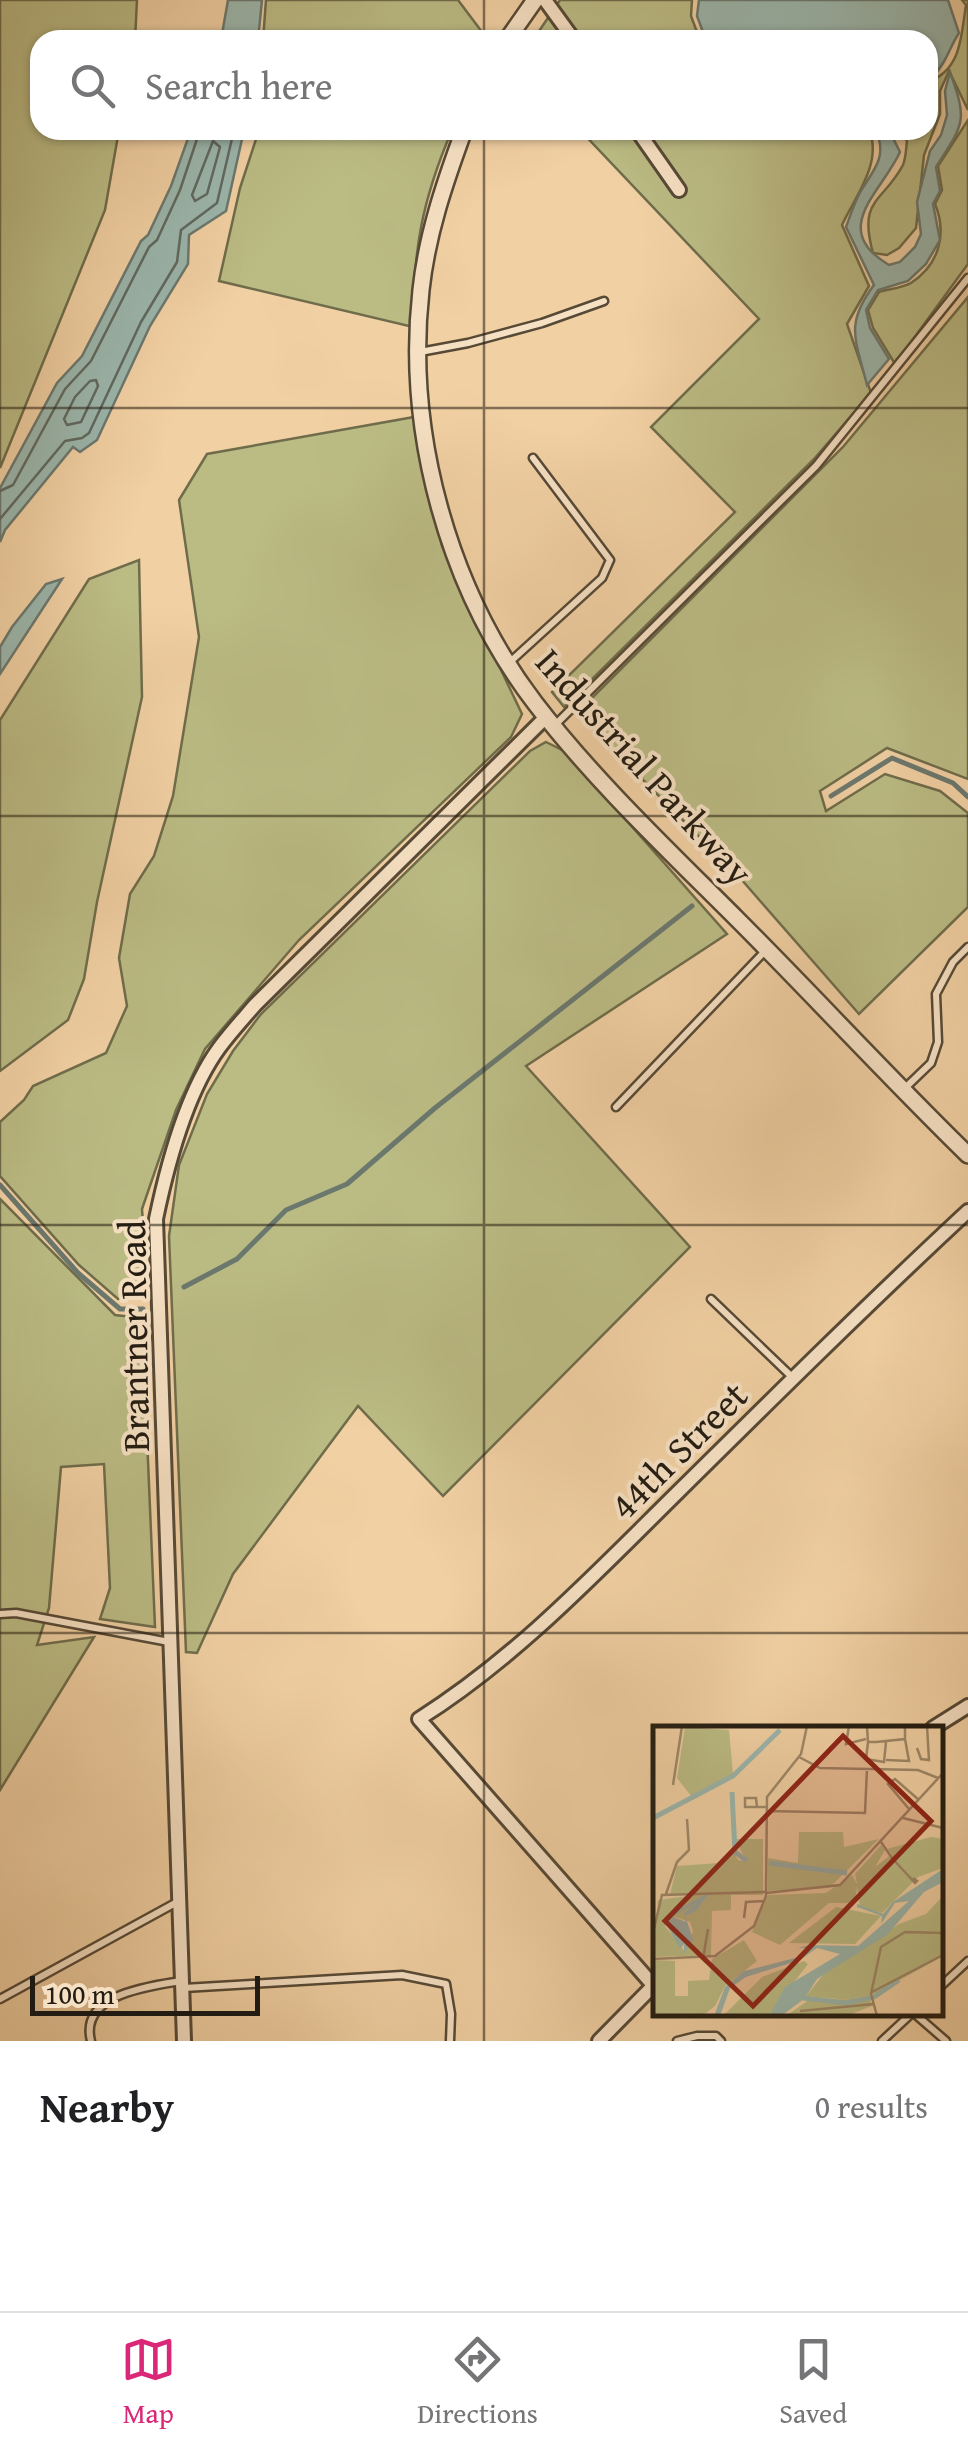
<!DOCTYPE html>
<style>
body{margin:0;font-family:"Gentium Book Plus",serif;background:#f2f2f2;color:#202124}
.scale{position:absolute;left:30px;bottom:25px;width:230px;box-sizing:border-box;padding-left:10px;border:5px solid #231c12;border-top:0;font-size:28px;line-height:35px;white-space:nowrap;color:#231c12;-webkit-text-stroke:8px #f6e0c3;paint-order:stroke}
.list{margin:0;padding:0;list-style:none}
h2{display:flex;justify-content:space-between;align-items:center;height:130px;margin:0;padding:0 40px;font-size:42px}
h2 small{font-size:32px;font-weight:400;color:#757577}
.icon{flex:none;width:55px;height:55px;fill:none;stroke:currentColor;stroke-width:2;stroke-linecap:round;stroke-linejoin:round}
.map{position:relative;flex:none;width:968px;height:2041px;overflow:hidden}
.search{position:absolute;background:#fff;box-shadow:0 2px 8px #0004;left:30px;right:30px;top:30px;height:110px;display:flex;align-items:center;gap:25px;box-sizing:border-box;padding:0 35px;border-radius:30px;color:#757577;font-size:38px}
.sheet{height:270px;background:#fff}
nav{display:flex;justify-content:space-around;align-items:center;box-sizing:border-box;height:140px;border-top:2px solid #e0e0e0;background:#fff;font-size:28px;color:#757577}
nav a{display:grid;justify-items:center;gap:5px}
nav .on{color:#db2777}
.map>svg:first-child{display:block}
.green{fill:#bbbb84;stroke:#6f6c4b;stroke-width:2.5}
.water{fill:#9bb6ac;stroke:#6b786e;stroke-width:2.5}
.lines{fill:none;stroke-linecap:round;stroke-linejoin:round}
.shore{stroke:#5f695f;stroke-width:2.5}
.stream{stroke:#6b786e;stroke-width:5}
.service-casing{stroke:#564936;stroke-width:11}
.minor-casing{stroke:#564936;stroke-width:18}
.tertiary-casing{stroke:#564936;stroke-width:20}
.service{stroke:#f6e0c3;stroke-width:6}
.minor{stroke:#f6e0c3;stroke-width:12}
.tertiary{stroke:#f6e0c3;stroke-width:15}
.grid{fill:none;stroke:#231c12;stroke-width:2.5;stroke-opacity:0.55}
.labels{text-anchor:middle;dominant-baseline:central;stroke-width:8;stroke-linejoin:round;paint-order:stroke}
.street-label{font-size:38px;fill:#231c12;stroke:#f6e0c3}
.inset-river{fill:none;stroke:#9bb6ac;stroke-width:5}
.inset-road{fill:none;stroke:#9f8869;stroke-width:2.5}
.view{fill:#8f2418;fill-opacity:0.15;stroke:#8f2418;stroke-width:5}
.inset-edge{fill:none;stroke:#231c12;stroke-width:5}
</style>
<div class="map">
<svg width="968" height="2041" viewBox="0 0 968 2041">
<rect width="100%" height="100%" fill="#f1d0a3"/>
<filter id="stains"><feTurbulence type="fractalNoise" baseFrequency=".002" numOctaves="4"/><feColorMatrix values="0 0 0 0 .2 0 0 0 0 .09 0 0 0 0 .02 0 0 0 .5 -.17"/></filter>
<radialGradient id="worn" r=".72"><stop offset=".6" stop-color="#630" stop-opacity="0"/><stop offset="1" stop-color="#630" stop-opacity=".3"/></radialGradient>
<!-- green -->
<g class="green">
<path d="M0 0H137L135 40H40V130H119L105 210 0 468Z"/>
<path d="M266 0H458L488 40H263Z"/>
<path d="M560 0H692L691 16 700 40H533Z"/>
<path d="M962 0H968V110L949 71 940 91V114L924 155 916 228 899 248 887 255 873 253C858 198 882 204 903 165 906 158 906 148 907 141L899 130H928V82C962 70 961 35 966 5Z"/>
<path d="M968 120V264L895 364 873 328 868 310 879 292C889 289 902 288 911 283 940 264 947 233 935 204L942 190 938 166Z"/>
<path d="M259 130H452C422 200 413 251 413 327L219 281 240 188Z"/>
<path d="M580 130H869C883 162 855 197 842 225L869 286 847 324 871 393 814 459 564 707 552 692 735 512 651 427 759 319Z"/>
<path d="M968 297V779L887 748 820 791 826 811 885 774 940 791 968 813V907L859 1014 741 879 577 713 843 447Z"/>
<path d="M414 417 442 546 522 714 511 737 299 940 205 1049 176 1110 142 1209 148 1295 118 1299 79 1265 0 1176V1122L24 1100 33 1086 106 1053 127 1006 119 958 130 894 154 856 173 796 199 637 179 500 207 454Z"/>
<path d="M139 560 142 697 97 902 84 979 68 1020 0 1071V720L89 579Z"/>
<path d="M546 742 566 752 727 934 526 1066 690 1247 443 1496 358 1406 233 1574 197 1653 186 1652 169 1236 179 1165 207 1094 233 1051 261 1014 530 751Z"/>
<path d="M0 1199 115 1315 142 1318 155 1627 100 1619 110 1588 104 1464 61 1467 49 1608 37 1645 94 1637 0 1790Z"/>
</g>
<!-- water -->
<g class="water">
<path d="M228 0H262L258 40H221Z"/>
<path d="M699 0H948L959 33C949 48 946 64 933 76H928V40H706L697 16Z"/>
<path d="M950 72C968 122 964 123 936 167L940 191 933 204 940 240 926 264 908 281 878 290 866 310 870 328 889 359 867 385C856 340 844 325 874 285L846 227C851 214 855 200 862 189 875 169 888 154 875 130H889L900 152C882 192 828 229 889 265L900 262 915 247 921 234 917 202 930 151 941 135 947 115 945 91Z"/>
<path d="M191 130H244L226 211 189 235 188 264 150 326 97 440 80 452 73 447 5 530 0 542V488L57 383 82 356 141 241 148 235 171 186Z"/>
<path d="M62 579 0 674V647L12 627 46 584Z"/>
</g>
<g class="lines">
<!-- shore -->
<g class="shore">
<path d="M213 141 220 147 207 194 195 201 192 195Z"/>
<path d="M90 381 96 380 98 386 81 422 67 425 64 419 75 397Z"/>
<path d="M0 491 13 485 65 389 91 361 149 247 157 240 180 190 200 130"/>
<path d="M0 519 65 441 82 438 89 433 141 322 177 262 181 230 217 203 234 130"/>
</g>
<!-- stream -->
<g class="stream">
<path d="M831 796 892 758 953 783 968 797"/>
<path d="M0 1185 78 1273 120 1309H143"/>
<path d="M184 1287 237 1259 286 1210 347 1184 435 1108 692 906"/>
</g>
<!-- service casing -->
<g class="service-casing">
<g id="service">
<path d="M420 352 468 343 542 323 604 301"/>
<path d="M510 662 602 578 610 560 533 458"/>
<path d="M555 725 816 466 968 278"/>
<path d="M903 1090 931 1063 938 1042 936 994 953 962 968 947"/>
<path d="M616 1107 766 950"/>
<path d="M711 1299 792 1377"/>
<path d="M0 1614 16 1613 169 1642"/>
<path d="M940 1987 968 1961"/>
<path d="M184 1988 402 1975 446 1984 451 2014 450 2041"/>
<path d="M0 1999 179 1901"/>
<path d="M915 2014 946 2041"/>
<path d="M91 2041C79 1994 150 1986 181 1981"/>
<path d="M677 2041 697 2036H716L721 2041"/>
<path d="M882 2041 911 2014"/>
</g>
</g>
<!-- minor casing -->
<g class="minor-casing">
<g id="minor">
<path d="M545 0 574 40"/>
<path d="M637 130 679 190"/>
<path d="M933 1728 968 1706"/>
<path d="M653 1985 419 1719C516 1658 596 1573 677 1493 773 1398 869 1303 968 1211"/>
<path d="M184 2041 156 1219C167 1166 187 1092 219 1048 230 1033 243 1019 255 1005L546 717"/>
<path d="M599 2041 656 1983"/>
</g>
</g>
<!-- tertiary casing -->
<g class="tertiary-casing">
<g id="tertiary">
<path d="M507 40 535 0"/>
<path d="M464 130C445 182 427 234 421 290 405 432 448 589 535 703 594 780 667 849 736 918 814 996 889 1078 968 1155"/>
</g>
</g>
<!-- service -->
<use href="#service" class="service"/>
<!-- minor -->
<use href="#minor" class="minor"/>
<!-- tertiary -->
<use href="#tertiary" class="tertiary"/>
</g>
<!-- grid -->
<path class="grid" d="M484 0V40M484 130V2041M0 408H968M0 816H968M0 1225H968M0 1633H968"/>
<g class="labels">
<!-- street labels -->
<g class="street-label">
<text transform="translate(645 766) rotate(48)">Industrial Parkway</text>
<text transform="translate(133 1336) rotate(-91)">Brantner Road</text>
<text transform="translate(678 1450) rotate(-45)">44th Street</text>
</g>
</g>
<!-- overview -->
<g transform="translate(653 1726)">
<rect width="290" height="290" fill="#f1d0a3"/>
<path d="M32 1 76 4 80 48 38 70 24 52ZM146 106H190L191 121 226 113 176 162 115 165V132L145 137ZM278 111 290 113V142L265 151 229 187 207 181 204 160 202 177H176L127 219 99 206 115 169 173 167 199 149 204 158 202 148 228 119 232 124 222 141 239 128 234 123ZM82 113H110V169H78V184L59 185 58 229 0 231 5 174 50 168 49 177 55 168H17L24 140 66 137 80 124 85 134 94 136ZM22 191 37 196 40 205 32 226 12 200ZM290 170V230L222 268 195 274 153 270 170 249 246 198 273 188ZM183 181 228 190 202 218 136 217ZM91 214 104 235 72 260 62 280 49 290H0V234L22 235V270H35V255L56 254 59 233ZM151 235 155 238 115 290H70L109 251ZM217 273 219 280 193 290H133L156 274Z" fill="#bbbb84" fill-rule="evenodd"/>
<path d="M290 143V156L271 166 235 208 164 253 151 273 128 290H116L132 261 187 228 164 222 147 234 93 251 77 262 67 290H61L72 261 91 245 146 231 155 222H145L157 219 205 220 256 175 242 177 228 198 229 190 207 182 204 181V178L230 188 240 176ZM51 169H55L43 185 32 190 40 213 31 228V218L27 223 13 198 20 191 33 196 31 187 42 178 20 190 22 185Z" fill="#9bb6ac"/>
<path class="inset-river" d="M79 66 82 126 94 135M0 92 80 50 127 4M116 137 194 147M150 272 193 277 221 271 246 254"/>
<path class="inset-road" d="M196 0 193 18 213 13M214 0 215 16H223L252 13V0M215 16 213 33 231 36 233 16M264 22 268 33 276 34 274 0M146 31 167 42 265 44 285 52M233 34 256 35 252 13M20 59 29 0M104 81 103 72H92V81H113M256 83 235 58 242 53 266 74M113 85 212 87 214 43M250 92 290 102M228 116 239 132 262 157 264 155 260 152M113 167 187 159 290 47M13 168 24 136 36 124 34 93M91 192 93 176 111 175M0 207 9 169 113 166M0 233 62 230 101 200 113 170 114 71 148 28 154 0M50 233 55 203M219 266 290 229M147 285 221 278M224 290 218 268 228 221 252 206 290 207"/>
<path class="view" d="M190 10 278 95 100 280 12 195Z"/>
<rect width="290" height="290" class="inset-edge"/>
</g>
<rect width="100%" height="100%" filter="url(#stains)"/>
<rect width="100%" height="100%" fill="url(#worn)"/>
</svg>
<div class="scale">100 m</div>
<div class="search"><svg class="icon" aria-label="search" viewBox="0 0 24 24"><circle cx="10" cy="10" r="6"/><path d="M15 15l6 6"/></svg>Search here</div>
</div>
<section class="sheet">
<h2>Nearby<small>0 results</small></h2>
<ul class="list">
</ul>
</section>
<nav>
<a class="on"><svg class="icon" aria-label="map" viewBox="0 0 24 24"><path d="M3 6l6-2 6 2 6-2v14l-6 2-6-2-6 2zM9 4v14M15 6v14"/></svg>Map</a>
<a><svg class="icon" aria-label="directions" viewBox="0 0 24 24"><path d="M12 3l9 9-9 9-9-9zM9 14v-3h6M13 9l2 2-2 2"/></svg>Directions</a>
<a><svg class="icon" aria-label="saved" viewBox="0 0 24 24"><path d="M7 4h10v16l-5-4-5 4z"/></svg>Saved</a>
</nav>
